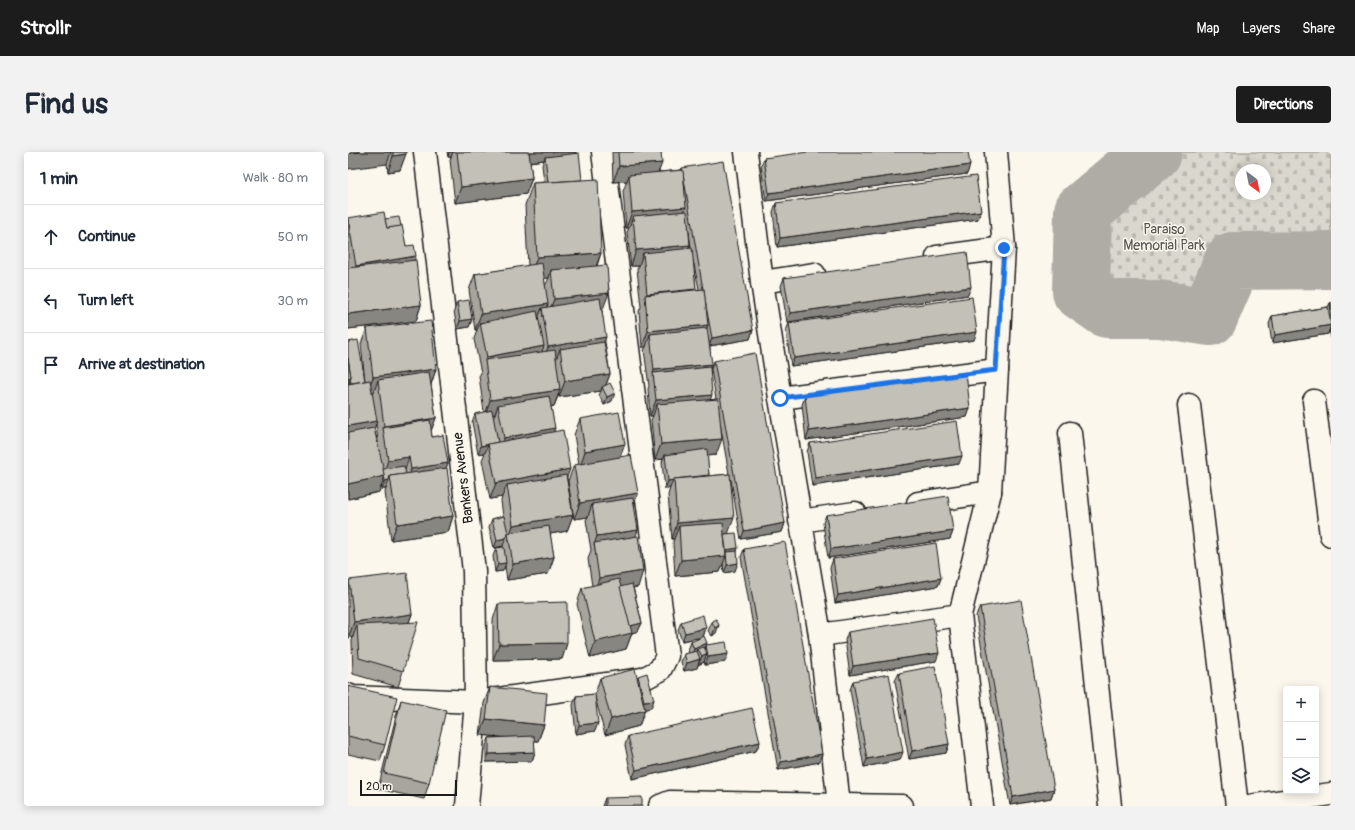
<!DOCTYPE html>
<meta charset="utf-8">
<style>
body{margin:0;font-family:Pangolin,sans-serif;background:#f2f2f3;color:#1f2937}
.controls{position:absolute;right:12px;bottom:12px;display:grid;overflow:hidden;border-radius:4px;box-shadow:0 2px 10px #0003}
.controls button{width:36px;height:36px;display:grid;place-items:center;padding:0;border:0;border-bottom:1px solid #e0e1e3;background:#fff;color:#1f2937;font:20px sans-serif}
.compass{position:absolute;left:887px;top:12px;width:36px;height:36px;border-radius:50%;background:#fff;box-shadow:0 2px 10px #0003;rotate:148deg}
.scale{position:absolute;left:12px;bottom:10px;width:97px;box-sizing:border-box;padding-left:4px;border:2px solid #1c1c1c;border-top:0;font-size:11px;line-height:14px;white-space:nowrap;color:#1c1c1c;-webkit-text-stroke:3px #fbf7ec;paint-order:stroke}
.stop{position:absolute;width:12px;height:12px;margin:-9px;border:3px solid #1a73e8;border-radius:50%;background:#fff}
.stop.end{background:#1a73e8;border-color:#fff;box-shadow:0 1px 4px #0008}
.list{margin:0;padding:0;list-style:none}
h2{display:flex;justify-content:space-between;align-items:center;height:52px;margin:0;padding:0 16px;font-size:17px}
h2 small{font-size:13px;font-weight:400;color:#747a83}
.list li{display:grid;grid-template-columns:26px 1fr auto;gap:12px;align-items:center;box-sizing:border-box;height:64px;padding:0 16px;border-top:1px solid #e0e1e3}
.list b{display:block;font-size:15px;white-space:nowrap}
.list em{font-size:13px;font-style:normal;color:#747a83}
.icon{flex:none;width:22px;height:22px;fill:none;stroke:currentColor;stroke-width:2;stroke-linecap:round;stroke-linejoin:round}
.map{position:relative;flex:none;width:983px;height:654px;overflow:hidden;border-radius:4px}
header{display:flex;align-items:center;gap:24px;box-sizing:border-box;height:56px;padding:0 20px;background:#1c1c1c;color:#fff}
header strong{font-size:19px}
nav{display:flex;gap:22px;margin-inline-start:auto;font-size:14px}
.intro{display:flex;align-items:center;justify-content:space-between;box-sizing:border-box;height:96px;padding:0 24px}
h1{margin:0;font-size:28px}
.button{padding:10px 18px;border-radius:4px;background:#1c1c1c;color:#fff;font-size:14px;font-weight:700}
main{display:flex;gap:24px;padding:0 24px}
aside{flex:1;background:#fff;border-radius:4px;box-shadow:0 2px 10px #0003}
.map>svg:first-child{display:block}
.cemetery{fill:url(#cemetery-stones);stroke:#7b7a75;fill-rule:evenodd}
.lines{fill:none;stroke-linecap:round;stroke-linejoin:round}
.river{stroke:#afaca5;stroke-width:58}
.minor-casing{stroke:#1c1c1c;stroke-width:25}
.minor{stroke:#fbf7ec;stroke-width:22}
.wall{fill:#a8a59e;stroke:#1c1c1c;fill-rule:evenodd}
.shaded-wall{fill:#888681;stroke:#1c1c1c}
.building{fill:#c3c0b8;stroke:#1c1c1c}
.route{stroke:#1a73e8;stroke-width:5}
.labels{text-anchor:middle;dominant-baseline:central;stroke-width:3;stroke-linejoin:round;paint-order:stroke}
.park-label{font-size:14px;fill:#555451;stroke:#fbf7ec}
.street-label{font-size:14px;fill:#1c1c1c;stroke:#fbf7ec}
</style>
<header>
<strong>Strollr</strong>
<nav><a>Map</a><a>Layers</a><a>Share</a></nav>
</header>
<div class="intro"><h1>Find us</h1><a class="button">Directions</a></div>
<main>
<aside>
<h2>1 min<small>Walk · 80 m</small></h2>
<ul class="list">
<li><svg class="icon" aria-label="ahead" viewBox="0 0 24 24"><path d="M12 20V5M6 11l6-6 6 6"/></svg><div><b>Continue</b></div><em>50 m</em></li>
<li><svg class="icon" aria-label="left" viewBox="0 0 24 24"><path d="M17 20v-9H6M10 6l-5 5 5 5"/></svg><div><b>Turn left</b></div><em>30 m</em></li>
<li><svg class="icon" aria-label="arrive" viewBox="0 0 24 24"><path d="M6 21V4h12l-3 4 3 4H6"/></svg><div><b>Arrive at destination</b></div></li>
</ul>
</aside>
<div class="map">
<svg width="983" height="654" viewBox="0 0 983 654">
<defs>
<pattern id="cemetery-stones" width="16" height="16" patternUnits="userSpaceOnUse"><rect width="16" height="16" fill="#dad7ce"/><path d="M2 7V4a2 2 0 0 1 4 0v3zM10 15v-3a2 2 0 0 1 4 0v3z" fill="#bab8b0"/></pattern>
</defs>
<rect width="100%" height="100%" fill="#fbf7ec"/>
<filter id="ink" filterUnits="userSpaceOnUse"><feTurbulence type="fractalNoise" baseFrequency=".025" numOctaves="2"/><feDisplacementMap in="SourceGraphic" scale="8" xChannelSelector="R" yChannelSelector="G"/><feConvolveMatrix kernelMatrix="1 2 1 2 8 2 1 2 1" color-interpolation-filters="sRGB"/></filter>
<g filter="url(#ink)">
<!-- cemetery -->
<path class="cemetery" d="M805 0H983V108L885 109 861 165 812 157H759L733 139 735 59ZM893 18H917V42H893Z"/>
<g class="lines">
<!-- river -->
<path class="river" d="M805 0 735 59 733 139 759 157H812L861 165 885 109 983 108"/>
<!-- minor casing -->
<g class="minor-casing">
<g id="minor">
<path d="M77 0 126 419 128 550 119 654"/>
<path d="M398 0 414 130 432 246 472 483 491 653"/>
<path d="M589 105 656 96"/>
<path d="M414 130 466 122"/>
<path d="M432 246 649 218"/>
<path d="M966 249 983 383"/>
<path d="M841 253 889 654"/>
<path d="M722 281 762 654"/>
<path d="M570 351 642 340"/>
<path d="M452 369 507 361"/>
<path d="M472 483 612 463"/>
<path d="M0 543 4 545 128 550 295 527 312 518 319 504 255 0"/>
<path d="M312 654 322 650 554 654"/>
<path d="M634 654 612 463 642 340 656 96 648 0"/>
<path d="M901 654 983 642"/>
</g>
</g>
<!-- minor -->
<use href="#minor" class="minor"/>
</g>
<!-- wall -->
<g class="wall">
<path d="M0 0H58L52 18 40 20 39 12Z"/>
<path d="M99 0H228V1L234 28 253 101 249 114 255 157H254L257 190 262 222 258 233 264 249 256 253 251 243 253 239 211 245V242L206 254 203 255 206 279 219 326 225 363 219 379 202 382 206 405 200 422 159 428 157 414 155 419 147 420 145 404 148 396H146L141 375 144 367 155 364 153 349 154 345 142 347 134 308 137 301 130 302 124 270 127 262 136 260 131 224 133 221 126 187 129 178H127L121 138 127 122 180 114 177 53 185 31 196 30 194 13 196 8 182 10 184 26 178 42 107 51 102 8 103 5H100ZM196 126H201L197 134ZM147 262 145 267 144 263Z"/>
<path d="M264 0H313L311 20 333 18 334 16 405 178 402 187 362 194V248L368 247 363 217 366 209 437 371 434 380 393 387 383 328 380 381 389 399 387 419 376 421 375 411 372 420 327 424 325 390 326 387H324L320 343 322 336 317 337 314 311 315 307 307 308 303 268 305 264H302L300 237 301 234 296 198 298 195H294L291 159 293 155 289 117 291 114H283L279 80 281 76H278L275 39 279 29 265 30ZM341 80 343 96 341 97 342 93ZM345 108 351 137 348 138ZM372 271 381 322 361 324 359 304 368 303Z"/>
<path d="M416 6 622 13 619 22 418 49 413 14Z"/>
<path d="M428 51 633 59 630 67 429 95 425 60Z"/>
<path d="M0 66 37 67 53 74 58 94 66 108 73 153 68 169 0 177Z"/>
<path d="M436 126 620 143 439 170 433 134Z"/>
<path d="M109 150 124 167 121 175 109 177 106 159Z"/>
<path d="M983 150V186L981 177 980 182 924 191 921 172 924 164 980 155 982 151Z"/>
<path d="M441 171 626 188 443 214 438 179Z"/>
<path d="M19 176 88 217 83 232 88 266 83 278 84 285 100 311 98 316 105 364 100 380 43 388 37 340 38 337H34L33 333 31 340 0 347V190L17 229 13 192ZM28 272 30 290V291L26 277Z"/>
<path d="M457 244 622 256 619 265 458 288 454 253Z"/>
<path d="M232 267 272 305 286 352 290 435H285L294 471 290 479 284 481 278 497 242 506 229 452 234 436 244 434 240 407 243 398 238 368 240 365 226 367 220 329 226 313 231 312 226 283Z"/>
<path d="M462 291 611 312 464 334 459 300Z"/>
<path d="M478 363 605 379 602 387 480 406 475 371Z"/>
<path d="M396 397 471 610 430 618 393 405Z"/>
<path d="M485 407 593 426 590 434 487 451 482 416Z"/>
<path d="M1 428 64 462 61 470 55 519 50 535 5 522 4 489 5 485 0 486V432Z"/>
<path d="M150 452 219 491 214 507 145 508V468Z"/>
<path d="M632 455 706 637 703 646 662 653 628 464Z"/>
<path d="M368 467V481L364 484 360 479 364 470Z"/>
<path d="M333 470 358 476 355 485 334 489 330 478Z"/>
<path d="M500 480 588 509 502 523 497 488Z"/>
<path d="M343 490 359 493 377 510 357 513 356 509V510L350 513V512L349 516 336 519 333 510 336 502 341 501 340 498Z"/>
<path d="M551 521 601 592 598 601 561 607 547 529Z"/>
<path d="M290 524 303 556 297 557 291 574 257 583 247 545V579L228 582 225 553 228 544 247 542 252 526 289 525Z"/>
<path d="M505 529 552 608 516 615 502 538Z"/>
<path d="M0 534 37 593 32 609 0 602Z"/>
<path d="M142 535 196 573 190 589H186L187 600 184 609 138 610V594L141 586 154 585 132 583 136 551Z"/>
<path d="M53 548 81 631 76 647 30 637 48 564Z"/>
<path d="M280 584 412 590 408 599 284 627 277 593Z"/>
<path d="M257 646 294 654H254Z"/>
</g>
<!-- shaded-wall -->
<g class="shaded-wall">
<path d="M12 0H43L39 12 0 17V1Z"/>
<path d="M101 0H105L103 5H100Z"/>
<path d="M182 0H228L226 5H197L196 8 178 10Z"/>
<path d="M58 2 52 18 40 20 45 4Z"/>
<path d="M314 11 308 27 281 23 279 29 265 30 271 14Z"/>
<path d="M622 13 619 22 418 49 421 41Z"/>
<path d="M184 26 178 42 107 51 113 35Z"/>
<path d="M338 55 332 71 285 64 281 76H278L284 60Z"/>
<path d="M633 59 630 67 429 95 432 86Z"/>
<path d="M342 93 336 109 295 101 291 114H283L288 98Z"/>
<path d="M253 101 245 123 203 118 201 126 181 127 189 105Z"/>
<path d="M68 104 62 120 2 130 8 114Z"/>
<path d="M623 135 620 143 439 170 442 161Z"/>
<path d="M348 137 343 153 297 146 299 142Z"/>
<path d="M261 141 255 157 200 163 206 147Z"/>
<path d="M200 152 195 165 194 156 189 169 132 171 129 178H127L133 162Z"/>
<path d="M73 153 68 169 0 177V162Z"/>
<path d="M124 167 121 175 109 177 112 169Z"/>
<path d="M360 173 354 189 302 182 298 195H294L300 179Z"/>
<path d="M983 173 980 182 924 191 927 183Z"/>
<path d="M405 178 402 187 361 194 364 186Z"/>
<path d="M629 180 626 188 443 214 446 206Z"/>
<path d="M258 185 252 201 212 197 208 208 194 211 200 195Z"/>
<path d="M196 194 190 210 137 209 139 205Z"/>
<path d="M364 212 358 228 305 221 306 218Z"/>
<path d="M88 217 83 233 30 228 26 240 19 241 25 225Z"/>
<path d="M262 222 256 238 254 235 253 239 211 245 217 229Z"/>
<path d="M3 225 0 234V226Z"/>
<path d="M212 238 206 254 152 262 150 253 147 262 137 264 142 248Z"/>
<path d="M267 241 264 249 256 253 259 245Z"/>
<path d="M364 243 358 259 309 252 305 264H302L308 248Z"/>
<path d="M622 256 619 265 458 288 461 279Z"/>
<path d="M88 266 82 282 35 276 36 274Z"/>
<path d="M29 269 23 285 0 289V274Z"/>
<path d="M207 276 201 292 150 302 156 286Z"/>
<path d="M374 287 368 303 318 307 317 303 315 307 307 308 313 292Z"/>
<path d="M277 292 271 308 232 315 237 299Z"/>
<path d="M140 293 137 301 130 302 133 294Z"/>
<path d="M614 304 611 312 464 334 467 326Z"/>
<path d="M61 305 56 321 36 320 40 308Z"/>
<path d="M100 311 94 327 57 333 63 317Z"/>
<path d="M222 317 216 333H159L154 345 142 347 148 331Z"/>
<path d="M37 324 31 340 0 347V332Z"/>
<path d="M41 328 38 337H34L37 329Z"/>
<path d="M325 328 322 336 317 337 320 329Z"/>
<path d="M290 341 284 357 244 352 240 365 226 367 232 351Z"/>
<path d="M225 363 219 379 161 389V385L165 373Z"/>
<path d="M105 364 100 380 43 388 49 372Z"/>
<path d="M386 366 380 382 332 386 331 374 326 387H324L329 371Z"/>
<path d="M437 371 434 380 393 387 396 379Z"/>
<path d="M290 378 284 394 246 393 249 384Z"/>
<path d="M605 379 602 387 480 406 483 397Z"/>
<path d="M158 386 155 394 146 396 149 388Z"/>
<path d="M390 396 387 405 378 400V404L372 420 327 424 333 408 375 404 378 398Z"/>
<path d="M206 405 200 422 159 428 165 412Z"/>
<path d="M158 411 155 419 147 420 150 412Z"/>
<path d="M390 411 387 419 376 421 379 413Z"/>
<path d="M295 419 290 435 246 442 251 426Z"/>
<path d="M593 426 590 434 487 451 490 443Z"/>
<path d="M64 462 58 478 9 473 5 485 0 486 6 470Z"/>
<path d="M294 471 290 479 284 481 278 497 242 506 247 490 279 474Z"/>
<path d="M371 473 368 481 364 484 367 476Z"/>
<path d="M358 476 355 485 334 489 337 481Z"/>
<path d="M219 491 214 507 145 508 151 492Z"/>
<path d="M359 491 356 500 350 497 348 503 343 505 346 497Z"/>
<path d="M359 501 356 510 350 513 354 504Z"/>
<path d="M591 501 588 509 502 523 505 514Z"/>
<path d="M380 502 377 510 357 513 360 505Z"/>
<path d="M352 507 349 516 336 519 339 511Z"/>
<path d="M306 548 303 556 293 558 296 549Z"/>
<path d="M297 558 291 574 257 583 263 567Z"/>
<path d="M138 567 196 573 190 589 132 583Z"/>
<path d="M250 571 247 579 228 582 231 573Z"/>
<path d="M412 590 408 599 284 627 288 618Z"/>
<path d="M601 592 598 601 561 607 564 599Z"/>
<path d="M187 600 184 609 138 610 141 602Z"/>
<path d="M555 600 552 608 516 615 519 607Z"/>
<path d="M474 602 471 610 430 618 433 610Z"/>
<path d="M706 637 703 646 662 653 665 645Z"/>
</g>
<!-- building -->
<g class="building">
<path d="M0 0H12L0 1Z"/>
<path d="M45 0H58V2L45 4Z"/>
<path d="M109 0H181L184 26 113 35Z"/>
<path d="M270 0H313L314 11 271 14Z"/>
<path d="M460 0H620L622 13 421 41 416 6Z"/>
<path d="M231 1 234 28 200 30 197 5Z"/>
<path d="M375 9 405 178 364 186 357 149 356 137H355L334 16Z"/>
<path d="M335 18 338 55 284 60 281 23Z"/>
<path d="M628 24 633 59 432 86 428 51Z"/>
<path d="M250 27 253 101 189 105 185 31Z"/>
<path d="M339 59 342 93 288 98 285 64Z"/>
<path d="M36 60 39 76 54 73 58 94 66 93 68 104 8 114 0 66Z"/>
<path d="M51 65 53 74 39 76 37 67Z"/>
<path d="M344 96 348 137 299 142 295 101Z"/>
<path d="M619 100 623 135 442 161 436 126Z"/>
<path d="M68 108 73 153 0 162V116Z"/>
<path d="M194 111 200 152 133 162 127 122Z"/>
<path d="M259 113 261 141 206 147 203 118Z"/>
<path d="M356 137 360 173 300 179 297 143Z"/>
<path d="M624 145 629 180 446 206 441 171Z"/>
<path d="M252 146 258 185 200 195 194 156Z"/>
<path d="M121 148 124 167 112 169 109 150Z"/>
<path d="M983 150V159L982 151Z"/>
<path d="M980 155 983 173 927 183 924 164Z"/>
<path d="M189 159 196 194 139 205 132 171Z"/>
<path d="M83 169 88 217 25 225 19 176Z"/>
<path d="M359 176 364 212 306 218 302 182Z"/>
<path d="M10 188 17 229 3 231 2 227 3 225 0 206V190Z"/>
<path d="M256 190 262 222 217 229 212 197Z"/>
<path d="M207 198 212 238 142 248 137 208Z"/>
<path d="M407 201 437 371 396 379 366 209Z"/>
<path d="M0 206 3 225 0 226Z"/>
<path d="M362 215 364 243 308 248 305 221Z"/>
<path d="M81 220 88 266 36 274 30 228Z"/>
<path d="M618 221 622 256 461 279 457 244Z"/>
<path d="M22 228 29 269 0 274V232Z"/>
<path d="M262 231 267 241 259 245 254 235Z"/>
<path d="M201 244 207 276 156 286 150 253Z"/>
<path d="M370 247 374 287 313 292 309 252Z"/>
<path d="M144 258 150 290 133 294 127 262Z"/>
<path d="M271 260 277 292 237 299 232 267Z"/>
<path d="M82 268 84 285 95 283 100 311 63 317 61 305 40 308 35 276Z"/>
<path d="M609 269 614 304 467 326 462 291Z"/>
<path d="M26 276 37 324 0 332V281Z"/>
<path d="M215 278 222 317 148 331 140 292Z"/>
<path d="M359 297 361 323 326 327 325 328 320 329 317 303Z"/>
<path d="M283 303 290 341 232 351 226 313Z"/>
<path d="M56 314 58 322 42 324 41 328 37 329 35 317Z"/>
<path d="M99 316 105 364 49 372 42 324Z"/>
<path d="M382 322 386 366 329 371 326 327Z"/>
<path d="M218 323 225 363 165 373 159 333Z"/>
<path d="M600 344 605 379 483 397 478 363Z"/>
<path d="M285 346 290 378 249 384 244 352Z"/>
<path d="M156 364 160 381 158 386 149 388 144 367Z"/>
<path d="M375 371 378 404 333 408 331 374Z"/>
<path d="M201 374 206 405 165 412 160 381Z"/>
<path d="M388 381 390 396 378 398 376 382Z"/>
<path d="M290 384 295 419 251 426 246 391Z"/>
<path d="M437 390 474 602 433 610 396 397Z"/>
<path d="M588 391 593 426 490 443 485 407Z"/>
<path d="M156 395 158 411 150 412 148 396Z"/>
<path d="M389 399 390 411 379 413 378 400Z"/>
<path d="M59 421 64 462 6 470 1 428Z"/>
<path d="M271 427 284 481 247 490 234 436Z"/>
<path d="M284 432 294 471 282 474 272 435Z"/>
<path d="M673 448 706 637 665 645 632 455Z"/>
<path d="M219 450V491L151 492 150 452Z"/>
<path d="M355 463 358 476 337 481 333 470Z"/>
<path d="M585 466 591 501 505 514 500 480Z"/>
<path d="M368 467 371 473 367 476 364 470Z"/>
<path d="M70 470 55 519 11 506 9 473Z"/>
<path d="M356 484 359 491 346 497 343 490Z"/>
<path d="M378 490 380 502 360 505 358 493Z"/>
<path d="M356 495 359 501 354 504 350 497Z"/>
<path d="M349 499 352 507 339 511 336 502Z"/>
<path d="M587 514 601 592 564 599 551 521Z"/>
<path d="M287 517 297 558 263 567 252 526Z"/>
<path d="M299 521 306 548 296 549 290 524Z"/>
<path d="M541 522 555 600 519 607 505 529Z"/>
<path d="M0 534 49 545 37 593 0 584Z"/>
<path d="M142 535 199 541 196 573 138 567Z"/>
<path d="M247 542 250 571 231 573 228 544Z"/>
<path d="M53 548 98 558 81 631 36 621Z"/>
<path d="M404 556 412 590 288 618 280 584Z"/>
<path d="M186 584 187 600 141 602V586Z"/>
<path d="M294 645V654H257V646Z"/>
</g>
</g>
<g class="lines" filter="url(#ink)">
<!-- route -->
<path class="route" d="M432 246 648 218 656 96"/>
</g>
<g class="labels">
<!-- park labels -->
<g class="park-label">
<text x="816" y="77">Paraiso<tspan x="816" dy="16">Memorial Park</tspan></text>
</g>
<!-- street labels -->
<g class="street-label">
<text transform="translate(115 326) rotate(-97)">Bankers Avenue</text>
</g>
</g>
</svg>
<div class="controls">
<button>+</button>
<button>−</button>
<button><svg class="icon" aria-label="layers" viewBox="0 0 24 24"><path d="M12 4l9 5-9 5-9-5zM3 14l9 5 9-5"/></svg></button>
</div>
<svg class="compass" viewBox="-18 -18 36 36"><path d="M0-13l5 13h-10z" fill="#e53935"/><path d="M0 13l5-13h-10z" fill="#747a83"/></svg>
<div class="scale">20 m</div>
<div class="stop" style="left:432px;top:246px"></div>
<div class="stop end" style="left:656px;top:96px"></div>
</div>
</main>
